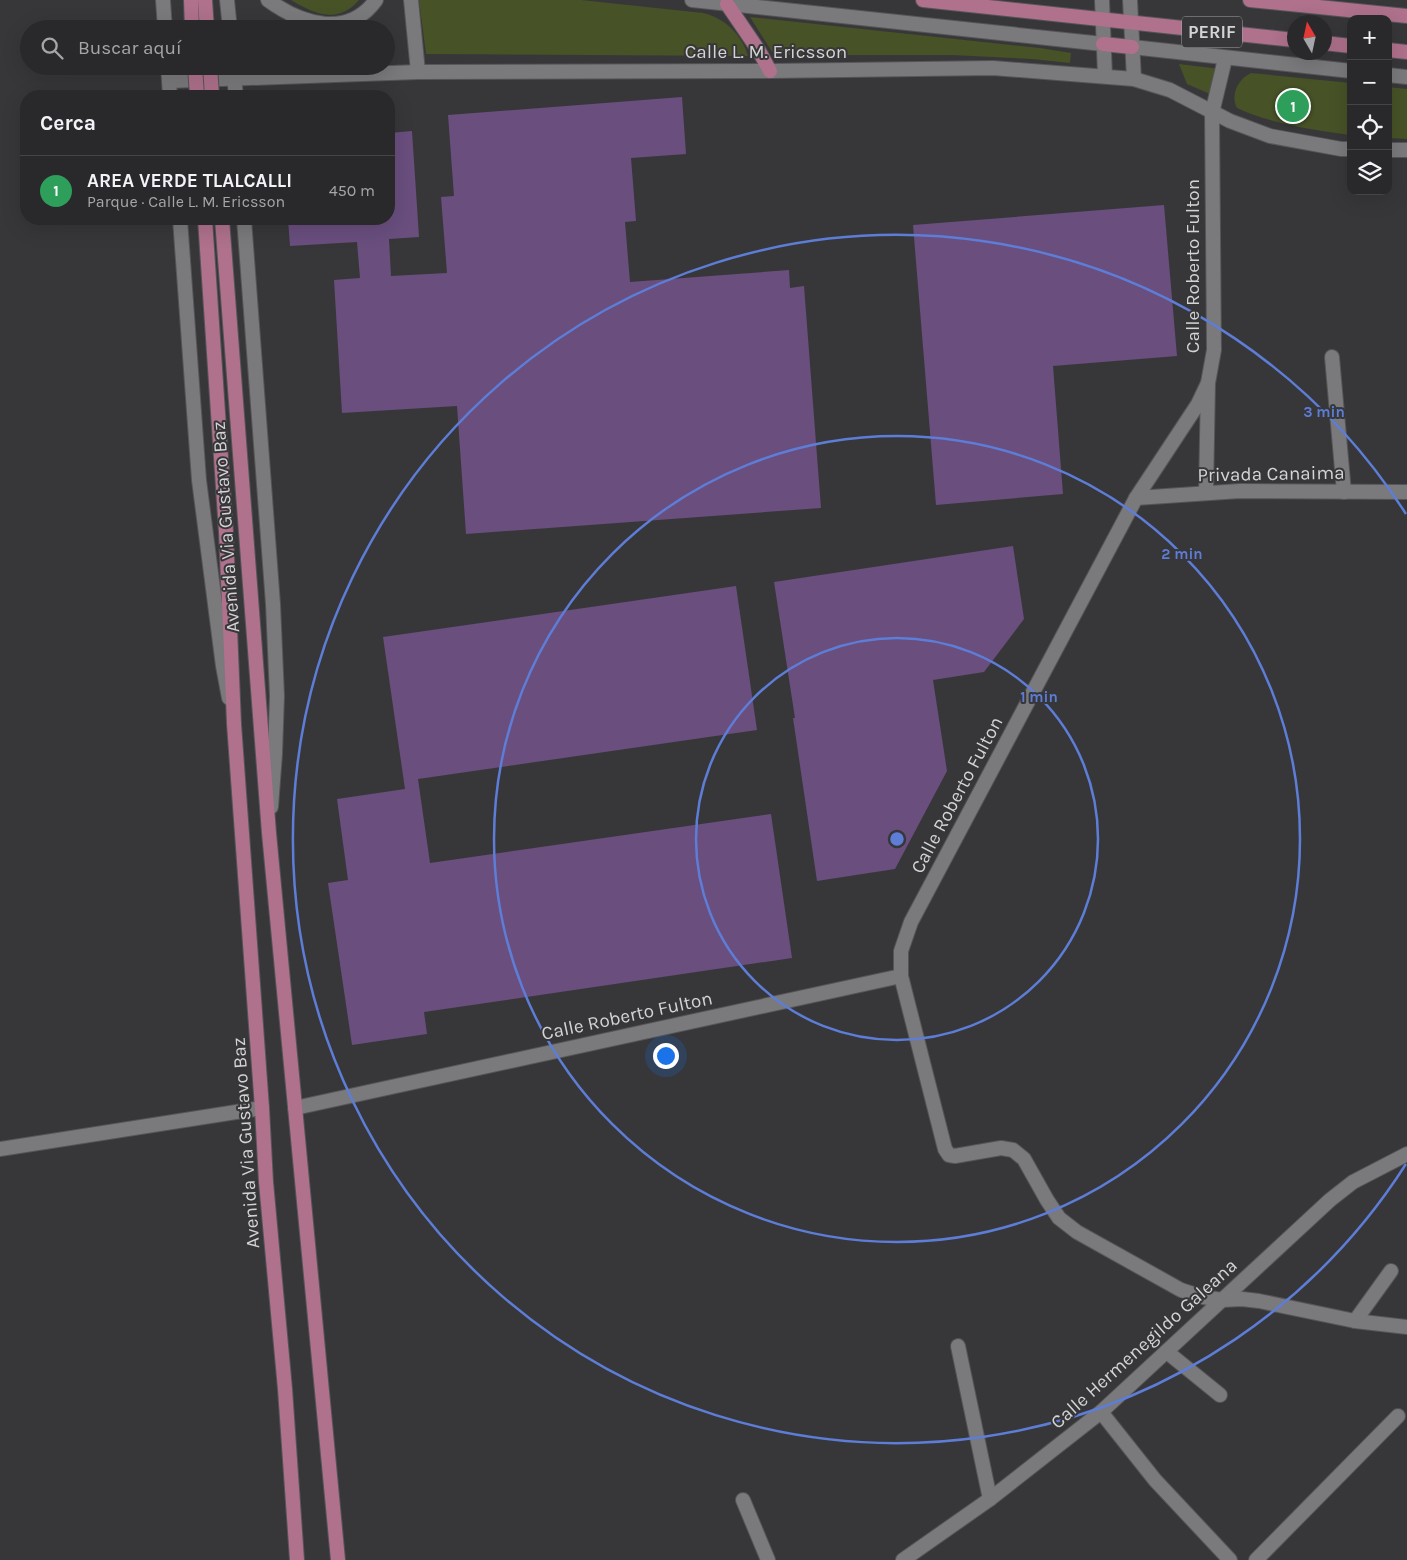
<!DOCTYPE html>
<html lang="es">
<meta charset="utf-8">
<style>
body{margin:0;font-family:Karla,sans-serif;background:#353538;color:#f1f3f6}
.controls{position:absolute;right:15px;top:15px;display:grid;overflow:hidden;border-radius:10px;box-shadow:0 5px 20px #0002}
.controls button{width:45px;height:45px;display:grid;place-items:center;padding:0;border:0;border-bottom:1px solid #454548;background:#29292c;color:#f1f3f6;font:25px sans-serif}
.compass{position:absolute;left:1287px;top:15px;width:45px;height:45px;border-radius:50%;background:#29292c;box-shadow:0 5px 20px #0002;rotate:351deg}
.you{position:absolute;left:665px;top:1055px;width:18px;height:18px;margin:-12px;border:4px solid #fff;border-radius:50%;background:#1a73e8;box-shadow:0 0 0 8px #1a73e833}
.badge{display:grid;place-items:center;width:32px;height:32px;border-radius:50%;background:#8abfa5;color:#fff;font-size:16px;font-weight:700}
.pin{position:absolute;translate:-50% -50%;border:2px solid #fff;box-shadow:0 1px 5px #0006}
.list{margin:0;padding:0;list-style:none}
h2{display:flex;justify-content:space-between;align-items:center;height:65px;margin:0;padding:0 20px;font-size:21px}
h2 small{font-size:16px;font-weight:400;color:#a5a6a9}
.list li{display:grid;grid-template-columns:32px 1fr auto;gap:15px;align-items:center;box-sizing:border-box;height:70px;padding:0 20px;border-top:1px solid #454548}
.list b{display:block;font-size:19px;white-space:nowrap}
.list p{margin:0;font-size:16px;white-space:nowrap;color:#a5a6a9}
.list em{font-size:16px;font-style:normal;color:#a5a6a9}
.icon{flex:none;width:28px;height:28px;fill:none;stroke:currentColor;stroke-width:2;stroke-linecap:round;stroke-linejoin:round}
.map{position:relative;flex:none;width:1407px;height:1560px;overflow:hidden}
.search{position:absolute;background:#29292c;box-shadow:0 5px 20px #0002;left:20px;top:20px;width:375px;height:55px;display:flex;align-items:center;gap:12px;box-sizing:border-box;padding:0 18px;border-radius:28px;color:#a5a6a9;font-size:19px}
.panel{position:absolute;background:#29292c;box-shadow:0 5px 20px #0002;left:20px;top:90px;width:375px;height:135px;border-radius:20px}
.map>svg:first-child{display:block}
.green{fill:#475227}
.building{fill:#694e7e}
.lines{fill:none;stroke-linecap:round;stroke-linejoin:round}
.minor-casing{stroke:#555457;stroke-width:16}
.tertiary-casing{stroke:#555457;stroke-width:16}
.secondary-casing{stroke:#555457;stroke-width:16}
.primary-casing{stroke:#555457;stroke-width:16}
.minor{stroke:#7a797c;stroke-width:14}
.tertiary{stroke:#7a797c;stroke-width:14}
.secondary{stroke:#7a797c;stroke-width:14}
.primary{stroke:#af718c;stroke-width:14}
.primary-bridge-casing{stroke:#555457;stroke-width:16;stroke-linecap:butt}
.primary-bridge{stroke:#af718c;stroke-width:14}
.ring{fill:none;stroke:#5d7dd7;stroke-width:2.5}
.labels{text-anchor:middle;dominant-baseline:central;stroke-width:4;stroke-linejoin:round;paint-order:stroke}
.shield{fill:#37373a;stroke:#a5a4a6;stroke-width:1}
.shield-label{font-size:18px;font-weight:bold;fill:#d4d3d5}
.street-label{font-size:19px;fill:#d4d3d5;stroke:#37373a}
.centre{fill:#5d7dd7;stroke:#37373a;stroke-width:2.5}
.ring-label{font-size:15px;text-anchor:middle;font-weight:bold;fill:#5d7dd7;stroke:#37373a;stroke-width:4;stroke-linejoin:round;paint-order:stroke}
</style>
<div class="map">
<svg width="1407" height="1560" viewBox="0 0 1407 1560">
<rect width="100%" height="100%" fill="#37373a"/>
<!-- green -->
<g class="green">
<path d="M291 0H359C337 25 315 14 291 0Z"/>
<path d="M419 0H581L703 13C725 18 742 35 748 56L426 54Z"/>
<path d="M750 17 1040 48 1071 53 1070 63 1032 59 952 55H774Z"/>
<path d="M1179 64 1220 69 1210 94 1187 84Z"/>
<path d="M1251 73 1351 83V135C1313 130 1272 124 1237 108 1230 95 1238 79 1251 73Z"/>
<path d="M1388 87 1407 89V139L1388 138Z"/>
</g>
<!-- building -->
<g class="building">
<path d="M682 97 686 154 631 158 636 221 625 222 630 282 789 270 790 288 804 286 821 508 466 534 457 406 342 413 334 280 360 278 357 242 290 246 288 219H389V133L412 131 419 237 389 239 391 276 447 273 441 197 454 196 448 115Z"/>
<path d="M1164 205 1177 356 1053 366 1063 494 936 505 913 225Z"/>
<path d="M1013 546 1024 619 984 672 933 680 947 771 895 869 817 881 793 718H795L774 582Z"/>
<path d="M736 586 757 730 418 779 430 863 771 814 792 958 424 1012 427 1034 352 1045 328 883 348 880 337 799 405 789 383 637Z"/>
</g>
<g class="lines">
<!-- minor casing -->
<g class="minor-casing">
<g id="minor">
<path d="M411 0 418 72"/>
<path d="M1332 357 1344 492"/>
<path d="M1206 493 1208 383"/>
<path d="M1136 498 1240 491 1407 492"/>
<path d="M901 976 945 1149 949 1155 955 1156 1001 1148 1013 1150 1024 1159 1047 1200 1059 1218 1077 1232 1181 1290 1203 1297 1222 1300 1242 1299 1259 1301 1355 1321 1407 1327"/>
<path d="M1355 1321 1391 1271"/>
<path d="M958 1346 990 1499"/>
<path d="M1167 1352 1220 1395"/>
<path d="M1101 1412 1155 1480 1230 1560"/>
<path d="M743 1500 768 1560"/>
<path d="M1256 1560 1398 1416"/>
</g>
</g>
<!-- tertiary casing -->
<g class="tertiary-casing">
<g id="tertiary">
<path d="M1102 0 1105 76"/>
<path d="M1130 0 1134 79"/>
<path d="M169 81 418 72 770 71 993 68 1134 79 1170 90 1230 121 1270 136 1341 149H1351"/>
<path d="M1388 150H1407"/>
</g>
</g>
<!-- secondary casing -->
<g class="secondary-casing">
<g id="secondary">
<path d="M163 0 165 29"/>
<path d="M227 0 230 29"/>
<path d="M268 0C301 24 348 39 376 0"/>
<path d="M692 0 1103 44"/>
<path d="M1132 47 1351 71"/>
<path d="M168 66 170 96"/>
<path d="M233 66 236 96"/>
<path d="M1388 75 1407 77"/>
<path d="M180 219 199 480 223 666 229 698"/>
<path d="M244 219 273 604 277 696 275 754 271 807"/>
<path d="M295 1108 901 976V951L911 922 1136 498 1198 404 1208 383 1214 350 1212 113 1225 59"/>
<path d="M0 1149 262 1108"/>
<path d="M903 1560 990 1499 1101 1412 1330 1200 1353 1182 1407 1154"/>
</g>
</g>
<!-- primary casing -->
<g class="primary-casing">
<g id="primary">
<path d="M191 0 192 29"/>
<path d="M205 0 207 29"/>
<path d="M923 0 1294 40"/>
<path d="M1250 0 1407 16"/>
<path d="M727 4 759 51 770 71"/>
<path d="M1324 43 1351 46"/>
<path d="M1103 44 1132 47"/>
<path d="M1388 50 1407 52"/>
<path d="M205 219 226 532 234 724 262 1108 266 1182 285 1389 297 1560"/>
<path d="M222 219 269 833 338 1560"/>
</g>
</g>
<!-- minor -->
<use href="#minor" class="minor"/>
<!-- tertiary -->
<use href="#tertiary" class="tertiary"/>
<!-- secondary -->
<use href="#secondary" class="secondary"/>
<!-- primary -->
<use href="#primary" class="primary"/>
<!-- primary-bridge casing -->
<g class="primary-bridge-casing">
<g id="primary-bridge">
<path d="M195 66 197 96"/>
<path d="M210 66 212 96"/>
</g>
</g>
<!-- primary-bridge -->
<use href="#primary-bridge" class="primary-bridge"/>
</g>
<!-- distance rings -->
<g class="ring">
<circle cx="897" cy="839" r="201"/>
<circle cx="897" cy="839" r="403"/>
<path d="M1406 1164A604 604 0 1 1 1406 514"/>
</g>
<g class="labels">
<!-- shield labels -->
<rect class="shield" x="1182" y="16.5" width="60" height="31" rx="4"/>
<g class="shield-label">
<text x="1212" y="32">PERIF</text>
</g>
<!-- street labels -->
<g class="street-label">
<text x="766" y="52">Calle L. M. Ericsson</text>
<text transform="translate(1193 266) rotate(-90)">Calle Roberto Fulton</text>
<text transform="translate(1271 474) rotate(-1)">Privada Canaima</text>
<text transform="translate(226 527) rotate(-94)">Avenida Via Gustavo Baz</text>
<text transform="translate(957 795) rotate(-62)">Calle Roberto Fulton</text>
<text transform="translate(627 1016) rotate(-12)">Calle Roberto Fulton</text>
<text transform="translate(246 1143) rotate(-94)">Avenida Via Gustavo Baz</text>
<text transform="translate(1144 1344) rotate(-42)">Calle Hermenegildo Galeana</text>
</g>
</g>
<circle cx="897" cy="839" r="8" class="centre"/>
<g class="ring-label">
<text x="1324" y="417">3 min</text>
<text x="1182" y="559">2 min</text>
<text x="1039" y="702">1 min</text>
</g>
</svg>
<div class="controls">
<button>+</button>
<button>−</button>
<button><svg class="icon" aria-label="locate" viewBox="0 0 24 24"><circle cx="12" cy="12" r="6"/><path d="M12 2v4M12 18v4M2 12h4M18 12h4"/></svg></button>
<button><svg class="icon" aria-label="layers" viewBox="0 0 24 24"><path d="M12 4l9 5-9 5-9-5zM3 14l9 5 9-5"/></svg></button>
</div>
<svg class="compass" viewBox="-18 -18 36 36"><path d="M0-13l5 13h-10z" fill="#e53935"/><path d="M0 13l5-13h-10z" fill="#a5a6a9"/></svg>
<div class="you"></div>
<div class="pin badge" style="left:1293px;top:106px;background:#2e9e5b">1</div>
<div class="search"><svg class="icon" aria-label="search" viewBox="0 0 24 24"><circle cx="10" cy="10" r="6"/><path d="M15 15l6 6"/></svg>Buscar aquí</div>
<section class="panel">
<h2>Cerca<small></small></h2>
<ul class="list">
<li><span class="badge" style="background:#2e9e5b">1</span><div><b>AREA VERDE TLALCALLI</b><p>Parque · Calle L. M. Ericsson</p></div><em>450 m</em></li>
</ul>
</section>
</div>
